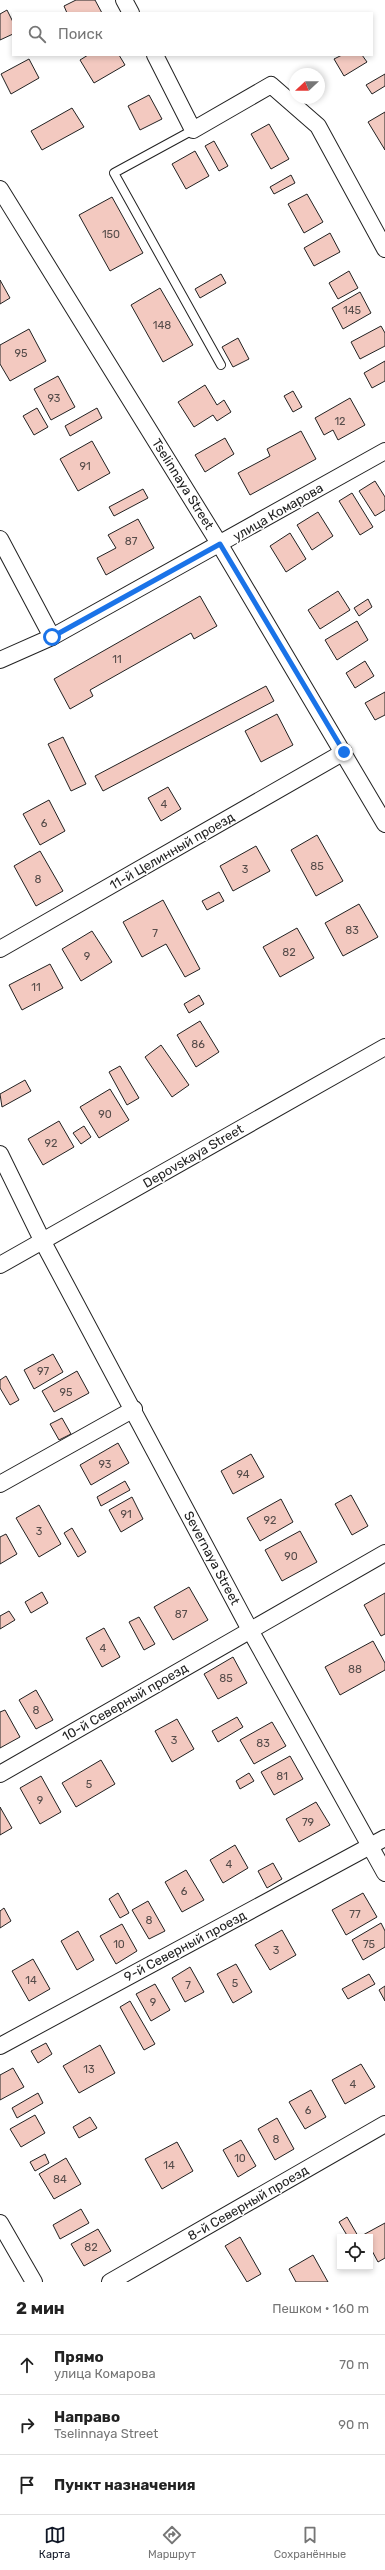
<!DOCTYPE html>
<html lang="ru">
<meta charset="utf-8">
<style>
body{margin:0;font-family:Rubik,sans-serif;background:#f6f6f6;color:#222}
.controls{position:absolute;right:12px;bottom:12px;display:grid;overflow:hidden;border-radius:0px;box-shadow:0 2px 6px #0003}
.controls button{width:36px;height:36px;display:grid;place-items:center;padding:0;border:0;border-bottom:1px solid #e0e0e0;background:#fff;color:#222;font:20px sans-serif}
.compass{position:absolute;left:289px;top:68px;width:36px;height:36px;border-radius:50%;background:#fff;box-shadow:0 2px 6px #0003;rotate:248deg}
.stop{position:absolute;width:12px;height:12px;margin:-9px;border:3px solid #1a73e8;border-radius:50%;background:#fff}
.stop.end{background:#1a73e8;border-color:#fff;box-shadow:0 1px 4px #0008}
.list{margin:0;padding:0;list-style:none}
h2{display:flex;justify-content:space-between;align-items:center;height:52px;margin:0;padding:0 16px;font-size:17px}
h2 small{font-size:13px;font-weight:400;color:#767676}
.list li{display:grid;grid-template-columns:26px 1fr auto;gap:12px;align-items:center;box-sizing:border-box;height:60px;padding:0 16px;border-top:1px solid #e0e0e0}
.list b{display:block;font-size:15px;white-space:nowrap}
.list p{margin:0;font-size:13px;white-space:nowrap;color:#767676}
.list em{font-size:13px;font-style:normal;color:#767676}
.icon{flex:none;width:22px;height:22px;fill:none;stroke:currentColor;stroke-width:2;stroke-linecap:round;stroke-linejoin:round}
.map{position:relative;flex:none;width:385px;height:2282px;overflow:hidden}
.search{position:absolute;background:#fff;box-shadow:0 2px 6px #0003;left:12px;right:12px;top:12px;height:44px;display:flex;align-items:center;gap:10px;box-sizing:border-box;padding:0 14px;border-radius:0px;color:#767676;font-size:15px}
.sheet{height:232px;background:#fff}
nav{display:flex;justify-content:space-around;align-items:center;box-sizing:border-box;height:56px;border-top:1px solid #e0e0e0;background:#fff;font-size:11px;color:#767676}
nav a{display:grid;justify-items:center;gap:2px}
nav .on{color:#111827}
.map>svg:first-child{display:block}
.building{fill:#f3c9c0;stroke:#222}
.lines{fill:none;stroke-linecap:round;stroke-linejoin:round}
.service-casing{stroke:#222;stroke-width:10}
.minor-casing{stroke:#222;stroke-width:18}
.service{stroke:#fff;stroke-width:8}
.minor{stroke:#fff;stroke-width:16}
.route{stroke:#1a73e8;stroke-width:5}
.labels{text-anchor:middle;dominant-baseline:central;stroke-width:3;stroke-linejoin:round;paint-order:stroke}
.number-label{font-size:11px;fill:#564c4a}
.street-label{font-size:13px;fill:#222;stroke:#fff}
</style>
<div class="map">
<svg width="385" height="2282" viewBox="0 0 385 2282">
<rect width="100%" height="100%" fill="#fff"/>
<!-- building -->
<g class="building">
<path d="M76 0H95L102 13H67L64 6Z"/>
<path d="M7 10 13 22V34L0 40V14Z"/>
<path d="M88 55H119L125 65 94 83 80 60Z"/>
<path d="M342 55H362L367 62 344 76 334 59Z"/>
<path d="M29 59 39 78 11 94 1 74Z"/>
<path d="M385 74V86L372 94 366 85Z"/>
<path d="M149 95 162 119 140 130 128 106Z"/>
<path d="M72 108 84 127 42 150 31 131Z"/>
<path d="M385 112V150L368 122Z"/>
<path d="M269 124 289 159 271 169 251 134Z"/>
<path d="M214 141 228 166 219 171 205 146Z"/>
<path d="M195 151 209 176 186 189 172 164Z"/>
<path d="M291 175 295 183 274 194 270 187Z"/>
<path d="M307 194 323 222 304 233 288 204Z"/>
<path d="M112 197 143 253 110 271 79 215Z"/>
<path d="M330 233 340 252 314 266 304 248Z"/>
<path d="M349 271 358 288 338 299 329 283Z"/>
<path d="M221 274 226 283 200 298 195 289Z"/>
<path d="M0 280 10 298 0 304Z"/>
<path d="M160 288 193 345 163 362 131 305Z"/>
<path d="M360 292 371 313 343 329 332 308Z"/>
<path d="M381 326 385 333V346L360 359 351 342Z"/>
<path d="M29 329 46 361 10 381 0 364V345Z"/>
<path d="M238 338 249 359 233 367 222 347Z"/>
<path d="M385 361V381L372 388 364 373Z"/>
<path d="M58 376 75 407 51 420 34 389Z"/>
<path d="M205 385 217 405 224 400 231 412 217 421 213 415 194 427 178 402Z"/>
<path d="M293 391 302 407 293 412 284 396Z"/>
<path d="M350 398 365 425 338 440 333 430 324 435 315 418Z"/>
<path d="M37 408 48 427 34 435 23 416Z"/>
<path d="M97 408 102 418 70 436 65 426Z"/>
<path d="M301 431 316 459 250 495 238 473 270 456 267 449Z"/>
<path d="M225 438 234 454 205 472 195 455Z"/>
<path d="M92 441 110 473 78 491 60 459Z"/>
<path d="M375 481 385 497V510L375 516 359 491Z"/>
<path d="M143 489 148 498 114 516 109 507Z"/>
<path d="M352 493 373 527 360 535 339 501Z"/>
<path d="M318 512 333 536 312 550 297 525Z"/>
<path d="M138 519 154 548 106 575 97 558 116 548 108 535Z"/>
<path d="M290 533 306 559 286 572 270 546Z"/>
<path d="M338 591 350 610 320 629 308 610Z"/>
<path d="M200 596 217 626 194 639 191 633 90 690 93 696 70 709 54 679Z"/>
<path d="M368 599 372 607 359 616 354 608Z"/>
<path d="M357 621 368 640 337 660 325 640Z"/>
<path d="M365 661 374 676 355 688 346 673Z"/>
<path d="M266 686 274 701 103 791 95 776Z"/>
<path d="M385 692V715L375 720 365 703Z"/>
<path d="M277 714 293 745 261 762 245 731Z"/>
<path d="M63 737 86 784 71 791 48 744Z"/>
<path d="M168 787 181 809 161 821 148 798Z"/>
<path d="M49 800 65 831 40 845 23 814Z"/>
<path d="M317 835 343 881 316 896 291 850Z"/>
<path d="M256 846 270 871 233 891 220 866Z"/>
<path d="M40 851 63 891 36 906 14 866Z"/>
<path d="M219 892 224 901 207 910 202 901Z"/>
<path d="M163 900 200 969 185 977 166 944 142 957 123 922Z"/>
<path d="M359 904 378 937 343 956 325 923Z"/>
<path d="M297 928 314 958 280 977 263 947Z"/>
<path d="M92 931 112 962 81 981 62 949Z"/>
<path d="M50 964 63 988 22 1010 9 985Z"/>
<path d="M199 995 204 1004 189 1013 184 1004Z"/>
<path d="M200 1021 219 1052 196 1067 177 1035Z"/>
<path d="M161 1045 189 1085 172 1097 145 1057Z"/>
<path d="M120 1066 139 1098 127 1105 109 1072Z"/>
<path d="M25 1080 31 1091 2 1107 0 1094Z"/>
<path d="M110 1089 129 1120 99 1138 80 1107Z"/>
<path d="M59 1121 74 1147 43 1165 28 1139Z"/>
<path d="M84 1126 91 1137 81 1144 73 1133Z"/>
<path d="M53 1354 63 1372 34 1389 24 1370Z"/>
<path d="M77 1371 89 1393 54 1412 42 1391Z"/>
<path d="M6 1376 19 1400 10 1405 0 1388V1380Z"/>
<path d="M62 1418 71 1434 59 1440 50 1424Z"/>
<path d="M118 1443 129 1463 91 1485 80 1465Z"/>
<path d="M251 1454 264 1477 233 1494 221 1471Z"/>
<path d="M125 1481 130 1490 101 1506 97 1497Z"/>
<path d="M351 1495 368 1526 352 1535 335 1504Z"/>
<path d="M132 1497 143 1519 121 1532 109 1510Z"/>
<path d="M281 1499 293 1522 260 1541 247 1518Z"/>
<path d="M39 1505 61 1544 39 1557 16 1518Z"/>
<path d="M72 1528 86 1552 78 1557 64 1533Z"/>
<path d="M300 1531 317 1562 282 1581 265 1550Z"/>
<path d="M6 1534 17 1554 0 1564V1537Z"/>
<path d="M189 1587 208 1620 173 1640 154 1607Z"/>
<path d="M42 1592 48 1603 31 1613 25 1602Z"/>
<path d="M385 1593V1634L381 1636 364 1605Z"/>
<path d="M9 1611 15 1620 0 1629V1616Z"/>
<path d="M139 1617 155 1644 144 1650 129 1622Z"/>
<path d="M104 1628 120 1657 102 1667 86 1638Z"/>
<path d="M373 1641 385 1663V1670L340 1695 325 1667Z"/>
<path d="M233 1657 247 1683 218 1699 204 1674Z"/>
<path d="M36 1690 53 1720 36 1729 19 1700Z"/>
<path d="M5 1710 20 1737 0 1748V1712Z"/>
<path d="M237 1717 243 1727 218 1742 212 1731Z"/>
<path d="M177 1719 194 1749 172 1762 155 1731Z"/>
<path d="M272 1722 286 1746 254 1764 240 1740Z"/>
<path d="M290 1756 303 1779 274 1795 261 1772Z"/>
<path d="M101 1760 115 1784 76 1807 62 1783Z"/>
<path d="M249 1773 254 1781 240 1789 236 1781Z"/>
<path d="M41 1776 61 1812 40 1824 20 1788Z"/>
<path d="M316 1802 330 1825 299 1842 286 1819Z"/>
<path d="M0 1807 12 1828 0 1835Z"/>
<path d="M235 1845 248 1868 223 1883 210 1860Z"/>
<path d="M273 1863 282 1879 267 1888 258 1871Z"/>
<path d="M186 1870 204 1900 182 1912 165 1882Z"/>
<path d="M118 1893 129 1913 120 1918 109 1899Z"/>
<path d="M363 1893 377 1917 346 1935 332 1910Z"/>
<path d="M148 1901 165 1931 149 1939 132 1910Z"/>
<path d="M4 1908 11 1921 0 1928V1911Z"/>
<path d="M381 1923 385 1931V1947L363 1960 352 1940Z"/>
<path d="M122 1924 137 1951 116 1964 100 1936Z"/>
<path d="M282 1930 296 1955 270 1970 255 1945Z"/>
<path d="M78 1931 94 1960 77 1970 61 1941Z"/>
<path d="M33 1959 50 1989 29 2001 12 1971Z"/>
<path d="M236 1964 252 1992 233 2003 217 1974Z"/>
<path d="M190 1967 204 1992 185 2002 172 1978Z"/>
<path d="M369 1974 375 1984 348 1999 342 1989Z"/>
<path d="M155 1984 170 2010 151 2021 136 1994Z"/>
<path d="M385 1986V2001L379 1990Z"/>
<path d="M130 2001 155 2044 144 2050 120 2007Z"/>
<path d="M46 2043 52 2054 38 2063 31 2051Z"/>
<path d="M100 2045 115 2073 79 2093 63 2066Z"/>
<path d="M361 2064 375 2087 345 2104 332 2080Z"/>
<path d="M13 2068 24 2087 0 2100V2075Z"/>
<path d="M311 2090 326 2117 305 2129 289 2102Z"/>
<path d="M38 2093 43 2103 17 2118 12 2108Z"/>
<path d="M35 2115 45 2133 21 2147 10 2129Z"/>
<path d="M90 2117 97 2128 79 2138 73 2127Z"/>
<path d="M277 2118 294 2149 275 2160 258 2129Z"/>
<path d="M241 2140 256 2166 238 2177 223 2150Z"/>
<path d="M177 2142 193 2171 162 2189 145 2159Z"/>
<path d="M45 2154 49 2163 35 2171 30 2162Z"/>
<path d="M66 2158 81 2184 54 2199 39 2174Z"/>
<path d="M81 2209 89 2223 60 2239 53 2225Z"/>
<path d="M347 2217 358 2236 355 2237H348L339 2222Z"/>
<path d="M385 2223V2258L378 2262 370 2247V2237L363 2235Z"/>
<path d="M98 2229 111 2251 84 2266 71 2244Z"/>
<path d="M240 2237 261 2274 247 2282 225 2246Z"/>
<path d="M313 2255 328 2282H296L289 2269Z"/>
</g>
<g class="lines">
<!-- service casing -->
<g class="service-casing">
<path id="service" d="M193 130 114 173 221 365"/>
</g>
<!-- minor casing -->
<g class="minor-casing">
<g id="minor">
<path d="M124 0 131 13"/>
<path d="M155 55 193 130 271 85 318 126 385 249"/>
<path d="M0 189 220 545 385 824"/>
<path d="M0 539 52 637"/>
<path d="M0 660 52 637 385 451"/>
<path d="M0 949 344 752"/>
<path d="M0 1154 43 1242 250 1630 385 1873"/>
<path d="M0 1265 385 1047"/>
<path d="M0 1484 134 1409"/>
<path d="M0 1774 385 1553"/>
<path d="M0 2046 385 1838"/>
<path d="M0 2223 34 2282"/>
<path d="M110 2282 385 2124"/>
</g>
</g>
<!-- service -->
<use href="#service" class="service"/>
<!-- minor -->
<use href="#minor" class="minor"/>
</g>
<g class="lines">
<!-- route -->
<path class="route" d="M52 637 220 544 344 752"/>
</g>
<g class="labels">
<!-- number labels -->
<g class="number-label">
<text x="111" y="234">150</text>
<text x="352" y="310">145</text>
<text x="162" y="325">148</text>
<text x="21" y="353">95</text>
<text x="54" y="398">93</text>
<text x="340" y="421">12</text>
<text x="85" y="466">91</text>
<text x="131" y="541">87</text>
<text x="117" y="659">11</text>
<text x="164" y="804">4</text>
<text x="44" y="823">6</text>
<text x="317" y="866">85</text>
<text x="245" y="869">3</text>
<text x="38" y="879">8</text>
<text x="352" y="930">83</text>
<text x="155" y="933">7</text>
<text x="289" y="952">82</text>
<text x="87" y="956">9</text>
<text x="36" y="987">11</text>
<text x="198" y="1044">86</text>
<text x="105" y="1114">90</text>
<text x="51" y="1143">92</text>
<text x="43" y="1371">97</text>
<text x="66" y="1392">95</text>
<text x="105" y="1464">93</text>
<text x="243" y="1474">94</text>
<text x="126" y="1514">91</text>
<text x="270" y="1520">92</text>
<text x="39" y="1531">3</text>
<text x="291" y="1556">90</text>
<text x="181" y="1614">87</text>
<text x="103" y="1648">4</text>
<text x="355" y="1669">88</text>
<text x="226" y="1678">85</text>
<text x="36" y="1710">8</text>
<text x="174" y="1740">3</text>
<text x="263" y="1743">83</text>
<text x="282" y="1776">81</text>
<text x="89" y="1784">5</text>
<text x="40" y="1800">9</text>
<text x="308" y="1822">79</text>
<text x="229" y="1864">4</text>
<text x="184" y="1891">6</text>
<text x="355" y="1914">77</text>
<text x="149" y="1920">8</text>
<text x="119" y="1944">10</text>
<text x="369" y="1944">75</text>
<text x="276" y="1950">3</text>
<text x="31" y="1980">14</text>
<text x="235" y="1983">5</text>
<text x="188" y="1985">7</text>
<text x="153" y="2002">9</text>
<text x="89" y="2069">13</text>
<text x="353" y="2084">4</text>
<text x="308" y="2110">6</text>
<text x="276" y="2139">8</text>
<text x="240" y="2158">10</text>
<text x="169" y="2165">14</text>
<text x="60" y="2179">84</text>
<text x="91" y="2247">82</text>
</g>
<!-- street labels -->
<g class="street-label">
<text transform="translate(183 484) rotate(58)">Tselinnaya Street</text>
<text transform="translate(278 512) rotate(-30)">улица Комарова</text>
<text transform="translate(172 851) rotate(-30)">11-й Целинный проезд</text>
<text transform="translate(193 1156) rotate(-30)">Depovskaya Street</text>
<text transform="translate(212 1558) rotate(62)">Severnaya Street</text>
<text transform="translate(125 1702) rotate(-30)">10-й Северный проезд</text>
<text transform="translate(185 1946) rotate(-28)">9-й Северный проезд</text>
<text transform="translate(248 2203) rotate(-30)">8-й Северный проезд</text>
</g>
</g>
</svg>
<div class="controls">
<button><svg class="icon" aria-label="locate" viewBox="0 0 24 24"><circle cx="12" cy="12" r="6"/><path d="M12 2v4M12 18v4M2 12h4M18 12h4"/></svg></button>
</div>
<svg class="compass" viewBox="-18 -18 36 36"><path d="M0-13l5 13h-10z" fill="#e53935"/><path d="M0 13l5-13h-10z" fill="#767676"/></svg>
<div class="stop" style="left:52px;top:637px"></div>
<div class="stop end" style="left:344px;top:752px"></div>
<div class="search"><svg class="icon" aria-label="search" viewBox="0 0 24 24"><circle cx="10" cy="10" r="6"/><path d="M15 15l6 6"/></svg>Поиск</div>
</div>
<section class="sheet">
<h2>2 мин<small>Пешком · 160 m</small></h2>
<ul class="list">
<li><svg class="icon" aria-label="ahead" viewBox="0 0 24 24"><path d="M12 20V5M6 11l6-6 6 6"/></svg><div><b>Прямо</b><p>улица Комарова</p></div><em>70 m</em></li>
<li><svg class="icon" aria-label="right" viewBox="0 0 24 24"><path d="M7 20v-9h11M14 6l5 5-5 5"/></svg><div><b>Направо</b><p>Tselinnaya Street</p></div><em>90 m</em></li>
<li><svg class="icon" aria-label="arrive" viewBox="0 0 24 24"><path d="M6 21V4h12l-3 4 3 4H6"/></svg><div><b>Пункт назначения</b></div></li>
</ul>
</section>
<nav>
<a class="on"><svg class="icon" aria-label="map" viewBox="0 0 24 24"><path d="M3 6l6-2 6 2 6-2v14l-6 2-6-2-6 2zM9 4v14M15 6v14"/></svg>Карта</a>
<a><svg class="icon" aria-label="directions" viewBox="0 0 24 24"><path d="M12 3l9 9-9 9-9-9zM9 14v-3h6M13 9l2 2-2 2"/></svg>Маршрут</a>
<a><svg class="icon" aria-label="saved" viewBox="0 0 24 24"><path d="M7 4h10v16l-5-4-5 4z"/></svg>Сохранённые</a>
</nav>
